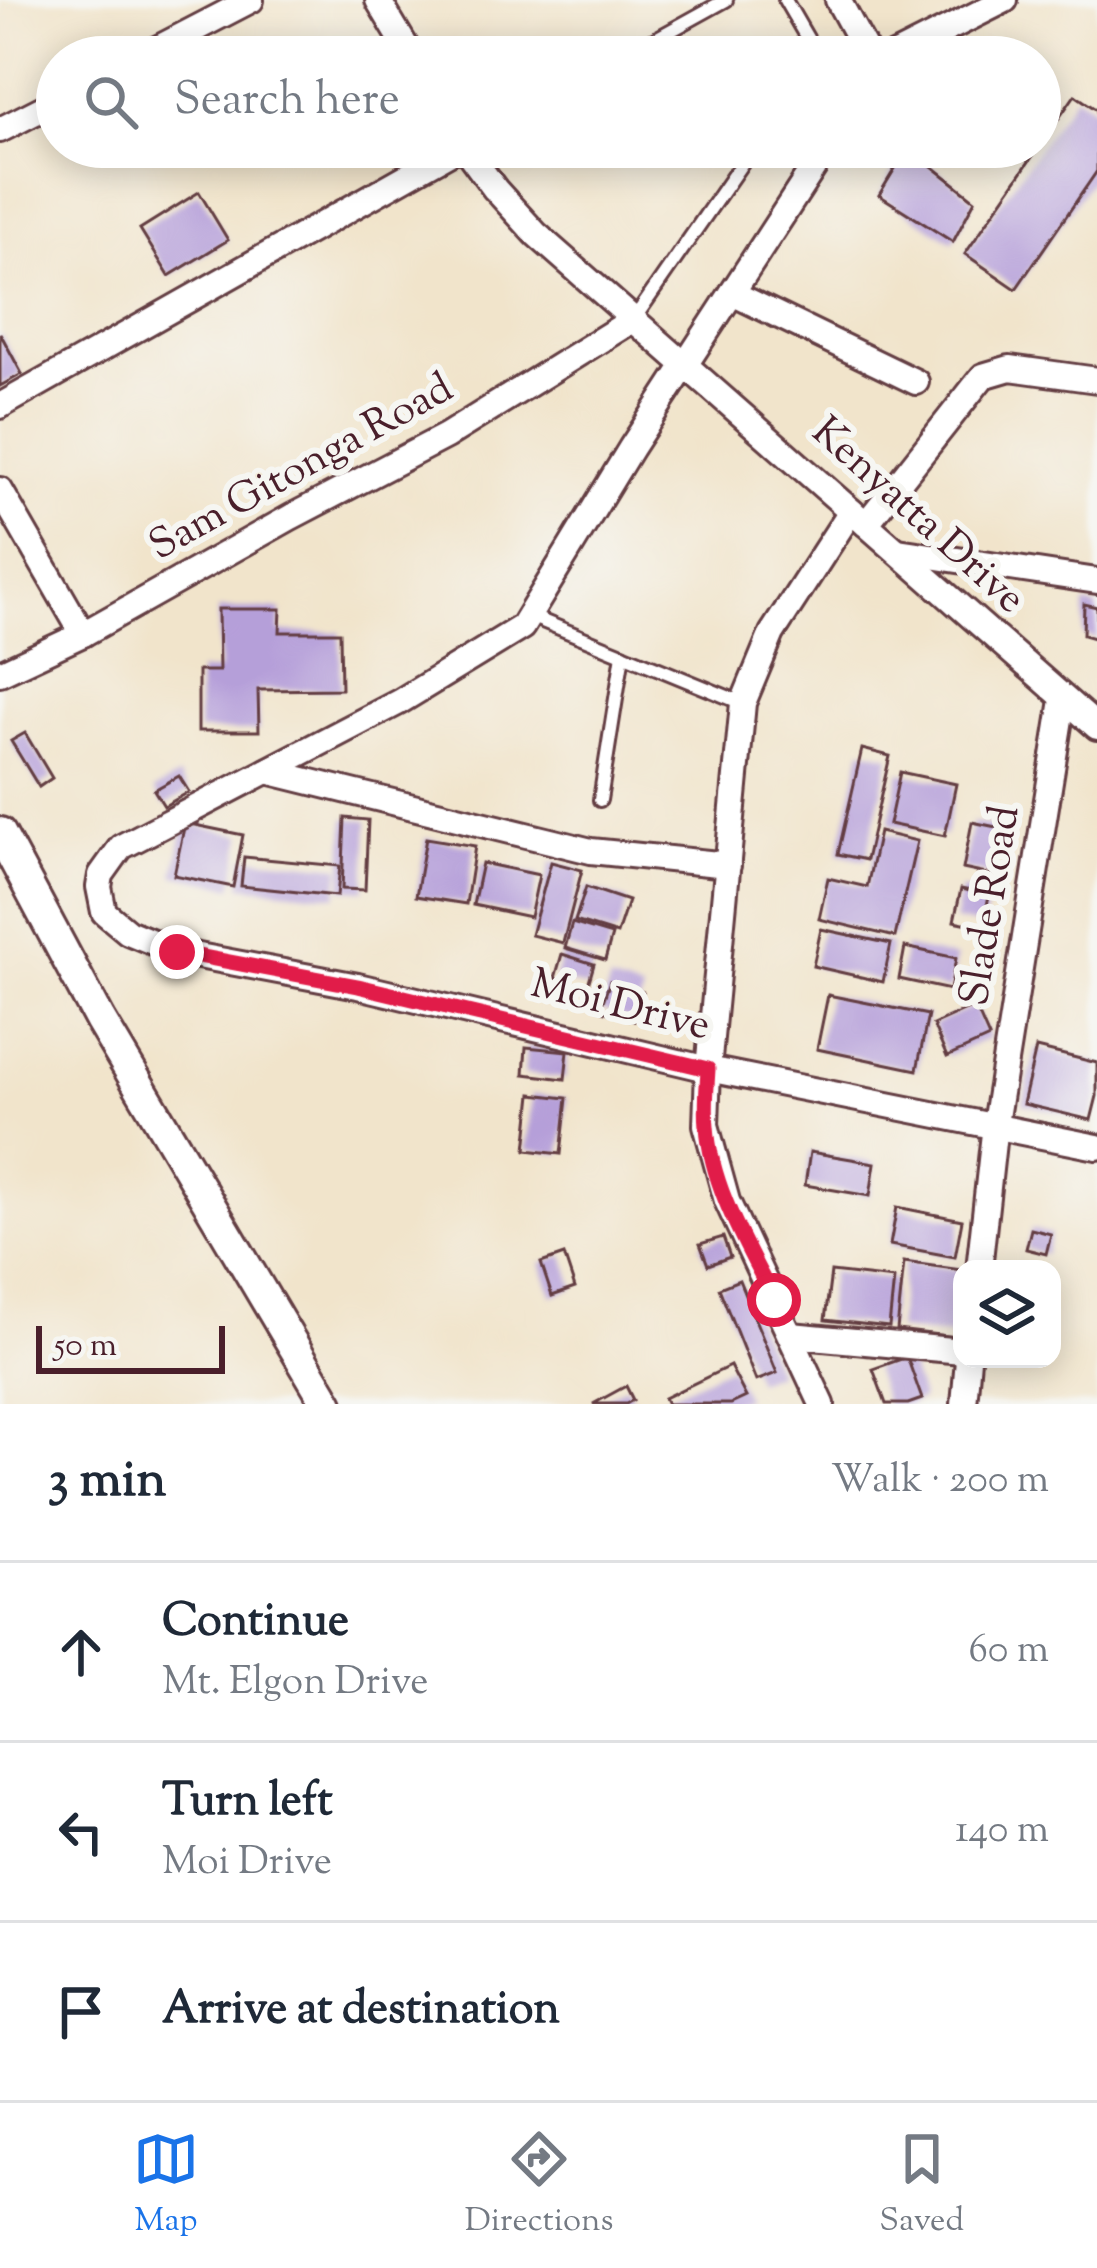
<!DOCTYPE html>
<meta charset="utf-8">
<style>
body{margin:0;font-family:"Sorts Mill Goudy",serif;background:#f6f6f7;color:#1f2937}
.controls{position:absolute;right:36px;bottom:36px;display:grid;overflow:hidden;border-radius:24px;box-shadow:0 6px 30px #0003}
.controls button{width:108px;height:108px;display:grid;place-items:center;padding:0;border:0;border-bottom:3px solid #e0e1e3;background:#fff;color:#1f2937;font:60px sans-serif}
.scale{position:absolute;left:36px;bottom:30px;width:189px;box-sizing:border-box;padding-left:12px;border:6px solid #4a1f2b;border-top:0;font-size:33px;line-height:42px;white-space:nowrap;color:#4a1f2b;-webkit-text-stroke:9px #f6f6f2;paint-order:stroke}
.stop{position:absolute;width:36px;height:36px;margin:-27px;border:9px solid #e11d48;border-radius:50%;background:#fff}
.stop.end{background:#e11d48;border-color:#fff;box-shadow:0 3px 12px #0008}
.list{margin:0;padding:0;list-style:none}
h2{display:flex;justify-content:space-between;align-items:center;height:156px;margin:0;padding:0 48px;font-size:51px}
h2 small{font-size:39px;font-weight:400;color:#747a83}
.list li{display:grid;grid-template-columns:78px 1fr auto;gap:36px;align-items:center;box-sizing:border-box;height:180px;padding:0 48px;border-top:3px solid #e0e1e3}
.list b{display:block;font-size:45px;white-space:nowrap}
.list p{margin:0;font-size:39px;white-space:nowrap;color:#747a83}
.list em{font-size:39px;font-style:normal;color:#747a83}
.icon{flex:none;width:66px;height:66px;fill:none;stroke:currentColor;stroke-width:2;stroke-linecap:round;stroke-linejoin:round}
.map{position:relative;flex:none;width:1097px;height:1404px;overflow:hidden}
.search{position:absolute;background:#fff;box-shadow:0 6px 30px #0003;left:36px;right:36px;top:36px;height:132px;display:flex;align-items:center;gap:30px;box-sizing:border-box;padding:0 42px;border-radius:66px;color:#747a83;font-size:45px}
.sheet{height:696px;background:#fff}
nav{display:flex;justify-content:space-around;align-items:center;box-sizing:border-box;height:168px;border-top:3px solid #e0e1e3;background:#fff;font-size:33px;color:#747a83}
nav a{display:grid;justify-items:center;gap:6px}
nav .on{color:#1a73e8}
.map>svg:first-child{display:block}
.building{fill:#b59fd9}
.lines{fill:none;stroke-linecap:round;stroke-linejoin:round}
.service-casing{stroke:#633d43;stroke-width:18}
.minor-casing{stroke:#633d43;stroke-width:30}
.tertiary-casing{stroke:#633d43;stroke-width:36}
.service{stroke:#fff;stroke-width:12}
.minor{stroke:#fff;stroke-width:24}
.tertiary{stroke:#fff;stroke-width:30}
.route{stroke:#e11d48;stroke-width:15}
.labels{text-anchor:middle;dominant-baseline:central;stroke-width:12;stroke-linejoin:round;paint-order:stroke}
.street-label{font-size:42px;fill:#4a1f2b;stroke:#f6f6f2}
</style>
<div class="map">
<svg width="1097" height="1404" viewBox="0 0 1097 1404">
<rect width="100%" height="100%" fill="#f6f6f2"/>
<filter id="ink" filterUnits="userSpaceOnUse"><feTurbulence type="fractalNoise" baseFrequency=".00833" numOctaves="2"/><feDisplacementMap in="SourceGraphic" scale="24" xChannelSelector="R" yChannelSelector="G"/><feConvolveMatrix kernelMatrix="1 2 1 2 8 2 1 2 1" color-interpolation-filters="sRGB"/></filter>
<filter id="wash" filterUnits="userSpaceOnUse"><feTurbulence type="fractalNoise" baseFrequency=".004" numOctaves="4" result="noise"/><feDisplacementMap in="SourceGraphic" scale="48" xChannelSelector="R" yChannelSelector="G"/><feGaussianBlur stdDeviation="2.7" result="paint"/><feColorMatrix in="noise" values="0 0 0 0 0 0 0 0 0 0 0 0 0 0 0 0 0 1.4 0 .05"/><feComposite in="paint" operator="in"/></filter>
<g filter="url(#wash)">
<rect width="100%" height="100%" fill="#f1e4cb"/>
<g id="blocks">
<!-- building -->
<g class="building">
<path d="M1075 95 1097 110V171L1016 289 965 254Z"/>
<path d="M908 147 975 200 953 242 879 195Z"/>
<path d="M199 192 228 240 169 276 140 229Z"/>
<path d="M0 333 22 374 0 386Z"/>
<path d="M1084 604 1097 607V639L1083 635Z"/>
<path d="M218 609H281L280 632H340L341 689 258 690 259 731H198V671H219Z"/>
<path d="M25 733 52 778 39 787 11 741Z"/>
<path d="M862 749 890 756 866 860 838 854Z"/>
<path d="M900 772 956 784 945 836 889 824Z"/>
<path d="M179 776 189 792 164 806 154 790Z"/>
<path d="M345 818 368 820 365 890 342 889Z"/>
<path d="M972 822 1001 828 991 875 963 869Z"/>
<path d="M185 823 243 835 233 887 174 875Z"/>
<path d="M879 832 917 841 895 937 819 919 828 878 867 887Z"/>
<path d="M426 838 475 846 466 904 416 896Z"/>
<path d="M244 857 340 866 337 896 241 886Z"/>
<path d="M551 862 582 870 563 943 531 935Z"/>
<path d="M482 863 539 875 530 917 473 905Z"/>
<path d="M586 887 628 901 617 934 575 921Z"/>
<path d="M961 889 989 895 983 927 954 921Z"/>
<path d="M572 923 612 935 605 960 565 948Z"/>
<path d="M821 929 891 944 883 982 813 966Z"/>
<path d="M905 947 956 958 950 990 899 979Z"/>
<path d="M562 954 594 964 587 988 555 978Z"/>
<path d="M610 981 643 992 634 1021 600 1010Z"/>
<path d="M828 995 928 1015 917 1070 817 1049Z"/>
<path d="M975 1006 989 1038 947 1057 933 1025Z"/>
<path d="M526 1047 568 1051 565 1079 524 1074Z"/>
<path d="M1036 1048 1097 1063V1096L1091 1120 1023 1104Z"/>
<path d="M532 1094 567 1098 561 1154 526 1150Z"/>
<path d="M810 1152 875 1163 870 1196 805 1185Z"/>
<path d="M897 1207 962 1220 955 1257 890 1245Z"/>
<path d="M1031 1229 1051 1234 1046 1254 1026 1249Z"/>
<path d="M723 1237 730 1257 708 1265 700 1244Z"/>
<path d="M564 1255 575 1288 552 1296 541 1263Z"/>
<path d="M904 1262 962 1270 956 1337 897 1330Z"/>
<path d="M831 1272 894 1279 889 1327 825 1320Z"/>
<path d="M739 1280 777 1373 756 1381 719 1288Z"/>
<path d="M907 1357 922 1399 908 1404H886L873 1369Z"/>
<path d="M730 1366 746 1397 731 1404H667L664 1398Z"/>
<path d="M626 1386 633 1400 626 1404H593Z"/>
</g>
</g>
</g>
<g filter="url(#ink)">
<use href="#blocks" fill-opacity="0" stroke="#633d43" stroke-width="3"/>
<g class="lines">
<!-- service casing -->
<g class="service-casing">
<g id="service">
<path d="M785 0 818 57"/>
<path d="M623 57 726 0"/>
<path d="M634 319 753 147"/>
<path d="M530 616 742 703"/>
<path d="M600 800 623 654"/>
</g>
</g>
<!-- minor casing -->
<g class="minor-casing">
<g id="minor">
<path d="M378 0 412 57"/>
<path d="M838 0 869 57"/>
<path d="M141 57 251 0"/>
<path d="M892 57 1005 0"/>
<path d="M0 130 57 101"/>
<path d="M464 147 495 189 536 234 1097 727"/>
<path d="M827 147 631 448 522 627 399 702 121 847 101 875 99 887 104 912 128 932 177 952 358 986 708 1069 1097 1147"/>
<path d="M732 293 916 382"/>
<path d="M0 406 459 147"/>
<path d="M0 490 83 634"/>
<path d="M866 524 983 376 1010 368 1097 380"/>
<path d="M898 551 1097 581"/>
<path d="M0 673 83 634 291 517 446 436 634 319"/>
<path d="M267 771 591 851 728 865"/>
<path d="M979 1269 995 1124 1063 700"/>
<path d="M791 1335 962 1351"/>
<path d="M822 1404 727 1201 706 1125 708 1069 743 703 772 633 851 511"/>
<path d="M964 1404 968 1359"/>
</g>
</g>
<!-- tertiary casing -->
<g class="tertiary-casing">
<path id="tertiary" d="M0 833 100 1020 328 1404"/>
</g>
<!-- service -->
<use href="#service" class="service"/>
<!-- minor -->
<use href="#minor" class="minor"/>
<!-- tertiary -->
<use href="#tertiary" class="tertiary"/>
</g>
</g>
<g class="lines" filter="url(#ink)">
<!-- route -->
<path class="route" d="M177 952 358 986 708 1069C707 1088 705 1107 707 1126 711 1187 747 1246 774 1300"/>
</g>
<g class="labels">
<!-- street labels -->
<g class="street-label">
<text transform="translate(302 469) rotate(-29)">Sam Gitonga Road</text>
<text transform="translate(917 517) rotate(42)">Kenyatta Drive</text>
<text transform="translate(992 906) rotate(-81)">Slade Road</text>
<text transform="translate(620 1007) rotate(14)">Moi Drive</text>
</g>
</g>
</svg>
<div class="controls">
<button><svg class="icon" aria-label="layers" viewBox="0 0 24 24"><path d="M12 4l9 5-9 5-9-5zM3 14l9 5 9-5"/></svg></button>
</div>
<div class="scale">50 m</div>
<div class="stop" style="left:774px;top:1300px"></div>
<div class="stop end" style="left:177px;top:952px"></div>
<div class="search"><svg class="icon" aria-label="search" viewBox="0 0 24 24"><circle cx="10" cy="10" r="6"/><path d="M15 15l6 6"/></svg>Search here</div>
</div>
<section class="sheet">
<h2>3 min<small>Walk · 200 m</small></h2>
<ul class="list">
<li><svg class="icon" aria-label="ahead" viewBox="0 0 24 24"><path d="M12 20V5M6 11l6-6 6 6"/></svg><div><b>Continue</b><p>Mt. Elgon Drive</p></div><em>60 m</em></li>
<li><svg class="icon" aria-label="left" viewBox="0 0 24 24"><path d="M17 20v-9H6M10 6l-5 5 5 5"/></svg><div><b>Turn left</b><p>Moi Drive</p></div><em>140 m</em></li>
<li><svg class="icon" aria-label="arrive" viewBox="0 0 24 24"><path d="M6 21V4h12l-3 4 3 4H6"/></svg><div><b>Arrive at destination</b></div></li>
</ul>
</section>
<nav>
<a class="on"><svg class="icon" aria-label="map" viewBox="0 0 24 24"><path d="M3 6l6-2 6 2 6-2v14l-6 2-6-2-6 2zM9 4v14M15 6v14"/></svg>Map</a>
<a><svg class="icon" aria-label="directions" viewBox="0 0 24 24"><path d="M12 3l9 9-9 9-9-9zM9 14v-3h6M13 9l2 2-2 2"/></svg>Directions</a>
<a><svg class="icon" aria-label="saved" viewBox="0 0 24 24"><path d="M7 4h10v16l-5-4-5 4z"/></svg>Saved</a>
</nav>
